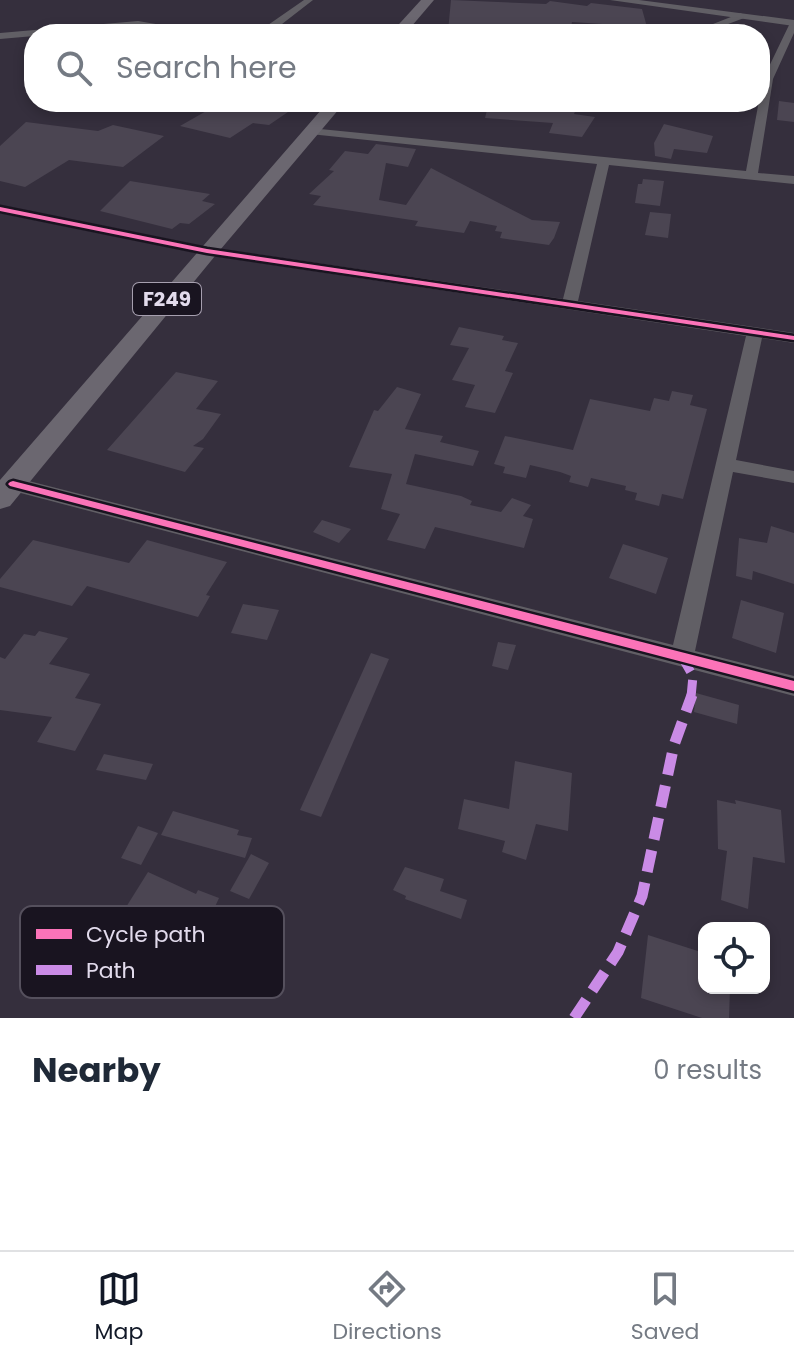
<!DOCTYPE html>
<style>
body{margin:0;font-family:Poppins,sans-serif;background:#f2f2f3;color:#1f2937}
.controls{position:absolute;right:24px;bottom:24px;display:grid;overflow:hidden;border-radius:16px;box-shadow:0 4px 12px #0003}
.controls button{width:72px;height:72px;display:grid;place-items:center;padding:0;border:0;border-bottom:2px solid #e0e1e3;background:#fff;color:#1f2937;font:40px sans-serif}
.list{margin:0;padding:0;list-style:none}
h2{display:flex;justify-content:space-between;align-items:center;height:104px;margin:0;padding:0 32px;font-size:34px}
h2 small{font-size:26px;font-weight:400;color:#747a83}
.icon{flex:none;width:44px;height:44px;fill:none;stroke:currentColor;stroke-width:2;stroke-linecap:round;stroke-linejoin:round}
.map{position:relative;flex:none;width:794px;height:1018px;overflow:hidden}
.search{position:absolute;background:#fff;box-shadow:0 4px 12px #0003;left:24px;right:24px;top:24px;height:88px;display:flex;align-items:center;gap:20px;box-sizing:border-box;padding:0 28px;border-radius:32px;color:#747a83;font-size:30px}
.sheet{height:232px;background:#fff}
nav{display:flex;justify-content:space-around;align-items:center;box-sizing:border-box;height:112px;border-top:2px solid #e0e1e3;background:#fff;font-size:22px;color:#747a83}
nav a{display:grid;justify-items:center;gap:4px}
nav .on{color:#111827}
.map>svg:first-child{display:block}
.building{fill:#4b4552}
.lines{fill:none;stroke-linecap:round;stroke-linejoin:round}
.minor{fill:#615f65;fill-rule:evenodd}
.tertiary{fill:#615f65;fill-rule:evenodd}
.primary{fill:#6b6770;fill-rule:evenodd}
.quiet-far1{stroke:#ca8be6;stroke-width:9;stroke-dasharray:17 9;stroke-linecap:butt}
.quiet{stroke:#ca8be6;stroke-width:11;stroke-dasharray:22 11;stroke-linecap:butt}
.cycleway-casing{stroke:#191420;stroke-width:5}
.cycleway{fill:#fb73b8;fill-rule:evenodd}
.labels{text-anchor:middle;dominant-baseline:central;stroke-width:6;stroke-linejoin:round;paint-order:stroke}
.shield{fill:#191420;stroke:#a69faf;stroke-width:2}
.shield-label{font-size:20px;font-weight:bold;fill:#e2dbec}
.key{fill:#191420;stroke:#55505d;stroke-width:2}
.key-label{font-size:22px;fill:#e2dbec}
</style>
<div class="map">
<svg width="794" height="1018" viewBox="0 0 794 1018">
<rect width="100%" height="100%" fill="#352f3d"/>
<!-- building -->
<g class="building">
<path d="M451 0 546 4 550 1 587 6 591 3 642 9 647 27 572 22 570 33 448 31Z"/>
<path d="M779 101 794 103V122L777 120Z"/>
<path d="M222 102H279L267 109 288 112 269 125 253 123 230 138 180 126Z"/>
<path d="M489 102 576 109 574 114 595 117 582 137 549 133 553 123 485 118Z"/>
<path d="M26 122 98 131 113 125 164 136 123 167 69 160 25 187 0 181V146Z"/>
<path d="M664 124 713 136 707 153 674 149 671 159 655 156 654 143Z"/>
<path d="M376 144 416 149 408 167 386 163 379 200 406 205 431 168 532 220 560 222 554 238 549 245 500 238 502 232 495 231 497 226 470 221 464 233 415 226 418 221 313 205 321 196 309 194 334 171 329 170 345 151 368 154Z"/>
<path d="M643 179 664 181 660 206 635 203 638 184H642Z"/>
<path d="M130 181 210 194 202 201 215 204 189 224 180 223 172 229 100 211Z"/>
<path d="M650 212 671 214 668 238 645 235Z"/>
<path d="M459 327 504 336 502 340 518 343 505 371 513 373 495 413 465 407 475 385 452 380 469 348 450 345Z"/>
<path d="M176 372 218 381 196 409 221 414 203 439 193 446 204 448 185 472 107 450Z"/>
<path d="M397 387 421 394 405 429 443 436 440 442 479 451 473 466 415 454 406 484 461 496 472 501 470 505 501 512 512 498 531 505 523 516 533 519 524 548 435 527 425 549 387 540 400 514 381 509 392 474 349 467 374 410 378 411Z"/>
<path d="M672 391 693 395 690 405 707 409 683 499 662 494 659 506 635 500 637 493 625 490 626 486 591 478 588 487 569 482 571 476 560 472 530 465 526 478 503 473 505 467 494 464 505 436 573 450 590 399 650 411 654 398 669 401Z"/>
<path d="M322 520 351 529 339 543 313 532Z"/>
<path d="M771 526 794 533V584L753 571 752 580 736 576 739 538 767 543Z"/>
<path d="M33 540 129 563 147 540 227 562 206 595 210 596 198 617 87 586 72 606 0 587V579Z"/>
<path d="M623 544 668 558 656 594 609 578Z"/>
<path d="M741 600 784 613 776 653 732 638Z"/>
<path d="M243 604 279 610 267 640 231 633Z"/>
<path d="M39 631 68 638 49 664 90 674 75 698 101 704 75 751 37 742 52 717 0 710V657L5 659 24 634 35 636Z"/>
<path d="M498 642 516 645 508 670 492 666Z"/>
<path d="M371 653 389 659 321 817 300 810Z"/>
<path d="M696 693 739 705 737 724 694 712Z"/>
<path d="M104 754 153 764 146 780 96 770Z"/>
<path d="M515 761 572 773 568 831 536 824 526 860 502 852 505 841 458 829 464 799 509 809Z"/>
<path d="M717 800 736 804 735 800 781 810 785 863 753 857 748 909 721 900 727 851 718 849Z"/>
<path d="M173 811 239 830 237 835 252 838 245 858 161 835Z"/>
<path d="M138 826 158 833 141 865 121 858Z"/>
<path d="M251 854 269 863 249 899 230 891Z"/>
<path d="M405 867 444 879 440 891 467 900 461 919 405 899 406 896 393 890Z"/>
<path d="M148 872 196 894 198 890 219 898 177 989 122 970 115 984 92 976 116 930 113 928Z"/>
<path d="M648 935 704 953V988H730L729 1018H702L641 998Z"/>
</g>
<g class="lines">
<!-- minor -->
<g class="minor">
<path d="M304 0H313L273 31 298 34H255Z"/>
<path d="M741 13 744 18 715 29 664 34 713 24Z"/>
<path d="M794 20V33L773 79 758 173 794 176V184L609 165 578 301 794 333V343L762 338 736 460 794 471V483L733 472 695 651 794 676V696L13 491 3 484 13 477 673 645 746 336 207 255 0 213V205L207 247 563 299 597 164 310 134 304 131 310 128 746 171 763 79 790 23Z"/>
<path d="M138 21 215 34 138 27 0 39V33Z"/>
</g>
<!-- tertiary -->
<path class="tertiary" d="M610 0H639L794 20V26Z"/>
<!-- primary -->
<g class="primary">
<path d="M421 0H434L405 34H390Z"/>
<path d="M328 102H345L215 256 10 506 0 509V480Z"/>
</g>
<!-- quiet-far1 -->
<path class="quiet-far1" d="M682 657 693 676 691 697"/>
<!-- quiet -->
<path class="quiet" d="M574 1018 618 952 642 896 674 745 692 695"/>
<!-- cycleway casing -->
<g class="cycleway-casing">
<g id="cycleway">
<path d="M0 207 207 249 794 336V340L207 253 0 211Z"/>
<path d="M13 481 794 681V691L10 486 8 484 10 482Z"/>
</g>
</g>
<!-- cycleway -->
<use href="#cycleway" class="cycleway"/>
</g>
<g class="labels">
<!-- shield labels -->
<rect class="shield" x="133" y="283" width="68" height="32" rx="6"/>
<g class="shield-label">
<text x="167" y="299">F249</text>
</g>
</g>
<!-- legend -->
<rect x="20" y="906" width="264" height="92" rx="12" class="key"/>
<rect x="36" y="929" width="36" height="10" fill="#fb73b8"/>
<rect x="36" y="965" width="36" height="10" fill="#ca8be6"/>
<g class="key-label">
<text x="86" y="942">Cycle path</text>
<text x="86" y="978">Path</text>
</g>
</svg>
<div class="controls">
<button><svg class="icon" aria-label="locate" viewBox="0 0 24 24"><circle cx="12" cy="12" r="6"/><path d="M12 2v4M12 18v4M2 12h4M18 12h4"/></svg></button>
</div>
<div class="search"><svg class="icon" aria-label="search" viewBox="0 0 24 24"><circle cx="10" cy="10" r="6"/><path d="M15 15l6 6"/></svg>Search here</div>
</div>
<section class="sheet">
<h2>Nearby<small>0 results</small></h2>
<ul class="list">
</ul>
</section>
<nav>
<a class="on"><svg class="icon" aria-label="map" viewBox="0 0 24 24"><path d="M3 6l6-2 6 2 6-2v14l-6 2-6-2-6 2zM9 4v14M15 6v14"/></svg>Map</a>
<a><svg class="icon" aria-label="directions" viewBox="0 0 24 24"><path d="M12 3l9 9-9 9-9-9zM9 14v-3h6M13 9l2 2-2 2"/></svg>Directions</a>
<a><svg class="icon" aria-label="saved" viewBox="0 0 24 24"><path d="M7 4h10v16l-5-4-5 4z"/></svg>Saved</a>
</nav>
